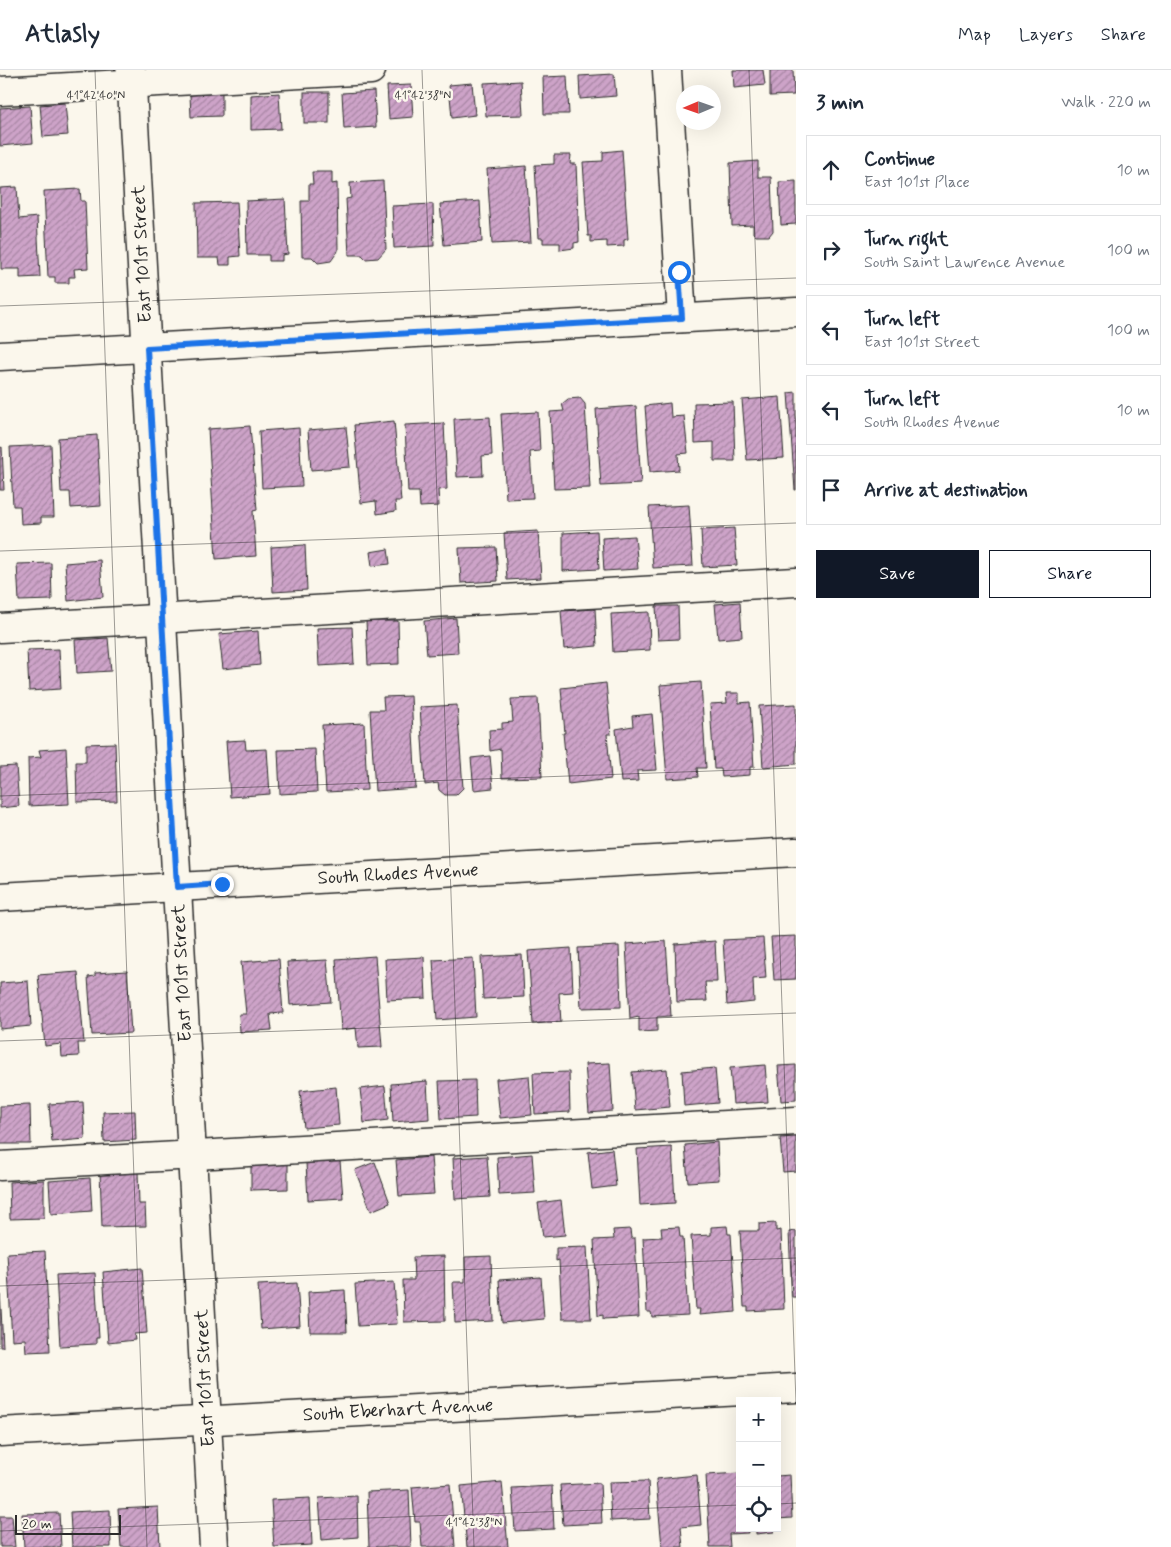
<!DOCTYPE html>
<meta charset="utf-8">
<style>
body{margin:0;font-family:Mynerve,sans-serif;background:#f6f6f7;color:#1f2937}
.controls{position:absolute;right:15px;bottom:15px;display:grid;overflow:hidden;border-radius:0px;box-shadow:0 5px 20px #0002}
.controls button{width:45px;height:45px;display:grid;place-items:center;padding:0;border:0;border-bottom:1px solid #e0e1e3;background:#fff;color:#1f2937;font:25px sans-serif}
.compass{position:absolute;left:676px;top:15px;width:45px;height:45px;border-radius:50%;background:#fff;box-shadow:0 5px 20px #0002;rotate:268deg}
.scale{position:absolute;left:15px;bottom:12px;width:106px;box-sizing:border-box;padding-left:5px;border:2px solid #2b2b2b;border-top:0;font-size:14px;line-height:18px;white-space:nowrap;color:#2b2b2b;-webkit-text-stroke:4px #fbf7ec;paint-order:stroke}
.stop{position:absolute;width:15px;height:15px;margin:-11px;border:4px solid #1a73e8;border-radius:50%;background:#fff}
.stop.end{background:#1a73e8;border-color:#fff;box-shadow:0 1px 5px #0008}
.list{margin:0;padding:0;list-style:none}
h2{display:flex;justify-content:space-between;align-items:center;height:65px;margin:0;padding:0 20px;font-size:21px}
h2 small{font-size:16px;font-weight:400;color:#747a83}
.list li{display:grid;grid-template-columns:32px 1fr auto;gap:15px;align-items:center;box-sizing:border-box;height:70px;margin:0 10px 10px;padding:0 10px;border:1px solid #e0e1e3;border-radius:0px}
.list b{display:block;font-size:19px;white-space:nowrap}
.list p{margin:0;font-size:16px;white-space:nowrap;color:#747a83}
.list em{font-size:16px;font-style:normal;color:#747a83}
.actions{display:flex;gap:10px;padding:15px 20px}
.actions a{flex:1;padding:11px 0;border:1px solid #111827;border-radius:0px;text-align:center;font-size:18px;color:#111827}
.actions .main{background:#111827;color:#fff}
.icon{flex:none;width:28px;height:28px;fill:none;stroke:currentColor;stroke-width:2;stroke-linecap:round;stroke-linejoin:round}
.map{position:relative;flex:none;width:796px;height:1477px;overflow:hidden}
header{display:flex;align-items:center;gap:30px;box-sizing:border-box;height:70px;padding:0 25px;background:#fff;border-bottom:1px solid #e0e1e3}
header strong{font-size:24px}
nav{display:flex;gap:28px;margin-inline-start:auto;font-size:18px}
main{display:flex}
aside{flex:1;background:#fff}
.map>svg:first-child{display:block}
.building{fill:url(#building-hatch);stroke:#2b2b2b}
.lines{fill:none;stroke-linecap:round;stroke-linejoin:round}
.minor-casing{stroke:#2b2b2b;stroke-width:31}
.minor{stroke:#fbf7ec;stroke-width:28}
.route{stroke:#1a73e8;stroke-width:6}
.ticks{fill:none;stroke:#2b2b2b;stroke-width:1;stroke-opacity:0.45}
.labels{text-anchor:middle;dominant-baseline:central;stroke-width:5;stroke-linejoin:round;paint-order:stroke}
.street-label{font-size:19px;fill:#2b2b2b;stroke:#fbf7ec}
.ticks-label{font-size:12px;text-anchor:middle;fill:#2b2b2b;stroke:#fbf7ec;stroke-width:5;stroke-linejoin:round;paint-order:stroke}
</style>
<header>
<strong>Atlasly</strong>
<nav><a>Map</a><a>Layers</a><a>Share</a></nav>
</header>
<main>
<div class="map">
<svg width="796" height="1477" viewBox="0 0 796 1477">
<defs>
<pattern id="building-hatch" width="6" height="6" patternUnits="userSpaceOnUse" patternTransform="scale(1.25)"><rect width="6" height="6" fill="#cda3c8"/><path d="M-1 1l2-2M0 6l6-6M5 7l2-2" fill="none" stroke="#a785a3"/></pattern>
</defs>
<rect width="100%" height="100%" fill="#fbf7ec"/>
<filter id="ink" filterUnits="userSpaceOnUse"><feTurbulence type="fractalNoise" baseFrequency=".02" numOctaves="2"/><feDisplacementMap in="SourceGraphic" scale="10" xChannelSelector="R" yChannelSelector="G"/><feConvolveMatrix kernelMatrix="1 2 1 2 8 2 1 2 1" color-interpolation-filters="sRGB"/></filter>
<g filter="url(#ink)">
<!-- building -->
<g class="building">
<path d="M733 0H763L765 15 734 18Z"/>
<path d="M770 0H793L794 25 770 26Z"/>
<path d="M614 4 616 26 580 29 579 6Z"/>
<path d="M567 6 569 44H544L543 7Z"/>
<path d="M521 11 523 45 486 46 484 13Z"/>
<path d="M472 13 475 45 452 48 449 15Z"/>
<path d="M411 15 413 47 389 49 387 16Z"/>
<path d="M374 21 376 57 344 59 342 23Z"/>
<rect x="304" y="22" width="25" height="31"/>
<path d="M222 23V46L191 47 190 25Z"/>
<path d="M279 23 281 59 251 60V25Z"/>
<path d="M65 33 68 65 43 67 40 35Z"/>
<path d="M30 36 33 73 0 76V38Z"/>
<path d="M622 80 628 169 624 170V176L607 177V171L591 172V166H588L583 92 603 91V82Z"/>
<path d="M554 85H571L570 94H576L579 172 574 173V178L560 180V173H543V168H539L535 95 554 94Z"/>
<path d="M758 91V107H771L773 161 769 166H756L753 163V155L732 156 730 93Z"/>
<path d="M526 96 531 172 492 174 487 99Z"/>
<path d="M312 102H332V114L337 113 338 181 331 191 318 193 312 187H302L301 131H309V114H313Z"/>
<path d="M383 111 386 179 378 188 366 189 362 185H349L346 129 351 128 350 113Z"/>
<path d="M796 111V154L781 155 779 112Z"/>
<path d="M17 117 19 149 37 147 40 207 20 208V199H1L0 118Z"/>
<path d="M80 119 81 131H85L88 198 74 199 75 207H69V213H55V207H48L44 121Z"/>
<path d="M285 129 288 184 282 185V191H269V185H247L246 131Z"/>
<path d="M480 131 482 172 444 175 440 134Z"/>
<path d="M237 132 240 186 230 187V195H220L219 188H197L196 133Z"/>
<path d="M433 134 434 176 394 178 392 136Z"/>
<path d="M796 322V420H795L788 323Z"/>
<path d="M780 327 784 388 747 390 742 330Z"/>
<path d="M580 328 585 334 590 418 554 419 550 342 564 341 562 334 568 329Z"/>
<path d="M733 332 735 391H714V372L695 373 694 333Z"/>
<path d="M670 333 671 347 684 346 688 383 678 384 679 400 650 402 645 336Z"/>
<path d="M636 336 641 414 601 416 596 339Z"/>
<path d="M538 342 540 381 530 382 533 428 506 429 501 344Z"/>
<path d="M490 347 492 385 482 386 483 406 457 407 454 349Z"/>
<path d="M394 351 401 431H395L396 441 377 444 376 431 361 433 354 355Z"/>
<path d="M444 353 447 419 438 420 439 436 420 437 419 422H408L405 355Z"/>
<path d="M250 356 257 440 253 441 256 486 216 489 208 359Z"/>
<path d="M346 357 350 397 311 400 308 360Z"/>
<path d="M299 358 302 416 262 418 259 361Z"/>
<path d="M97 365 101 436 71 438 70 422H61L58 368Z"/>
<path d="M51 375 54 447H41V453L21 454 20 436H13L10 377Z"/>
<path d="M2 377 4 420H0V378Z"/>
<path d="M689 435 693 496 653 498 649 437Z"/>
<path d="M734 458 737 495 703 497 701 460Z"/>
<path d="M538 461 541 508 507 510 504 463Z"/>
<path d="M597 461 599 499 563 501V463Z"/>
<path d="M635 466 638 499 604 501 602 468Z"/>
<path d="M305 475 307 520 273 522 271 477Z"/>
<path d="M496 477 498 511 461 513 459 478Z"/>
<path d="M388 479 390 494 372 496 370 482Z"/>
<path d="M100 490 103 527 68 531 65 493Z"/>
<path d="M51 493 52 530 19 531 17 494Z"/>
<path d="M740 532 742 567 718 569 715 534Z"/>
<path d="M656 536H678L679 569 658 570Z"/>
<path d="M595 539 597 576 564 579 561 541Z"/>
<path d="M649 542 650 580 613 582 611 544Z"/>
<path d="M456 548 458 583 427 585 424 551Z"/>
<path d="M366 551H398L399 594 368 595Z"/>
<path d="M352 557 354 594 319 596 317 558Z"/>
<path d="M258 561 260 595 223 599 219 564Z"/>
<path d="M108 568 111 601 77 603 75 570Z"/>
<path d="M59 579 61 619 29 621 27 580Z"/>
<path d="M701 612 706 698H697L698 707 667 709 660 615Z"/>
<path d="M606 613 611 664H607L611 709 568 714 563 663H565L561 618Z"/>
<path d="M726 623H739V633L750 632 754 697H750V705L722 707 721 699H714L710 634 727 633Z"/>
<path d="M411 626 416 718 375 721 370 640H384L383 627Z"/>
<path d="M538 628 542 707 502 708 501 679 490 681 489 660 502 659V653L513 652 511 629Z"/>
<path d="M796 634V694L763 697 759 636Z"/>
<path d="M457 635 463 718 456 725H445L439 720 438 713 425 715 420 637Z"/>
<path d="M652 644 657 700 637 701 638 711 621 712 616 659 633 656 632 646Z"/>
<path d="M364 653 367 720 326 722 322 655Z"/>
<path d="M245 670 246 680 267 679 270 724 230 727 226 671Z"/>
<path d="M115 673 117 731 77 732 76 692H86V674Z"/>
<path d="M66 678 69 734 29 736 28 688 41 687 39 680Z"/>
<path d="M315 679 317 722 280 724 278 680Z"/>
<path d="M490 686 493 718 474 720 471 688Z"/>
<path d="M16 696 19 736 0 738V697Z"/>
<path d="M796 866V909L774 910 771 867Z"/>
<path d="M763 868 766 908 753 909 754 932 727 935 723 870Z"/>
<path d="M666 871 671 946 657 947V961L639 962V947L630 949 626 874Z"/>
<path d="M715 871 717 912H705L707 931 677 932 675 874Z"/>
<path d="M619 876 621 937 581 938 578 878Z"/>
<path d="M571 878 573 922 559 923 561 952 533 954 528 881Z"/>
<path d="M522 885 524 927 483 929 481 887Z"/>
<path d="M375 886 382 977 358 978 356 958 341 960 336 889Z"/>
<path d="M424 887 426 928 387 930 385 889Z"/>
<path d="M473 888 476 947 437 950 433 890Z"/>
<path d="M279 889 283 943 270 944 272 960 240 962 239 944H246L241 892Z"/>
<path d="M327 890 331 932 290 935 287 892Z"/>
<path d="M127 901 131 963 92 965 88 907 95 906V903Z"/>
<path d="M78 902 84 973H78L79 986 62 987 61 974 45 976 38 905Z"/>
<path d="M28 911 31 956 0 959V913Z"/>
<path d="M610 993 613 1041 589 1043 585 994Z"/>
<path d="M765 995 768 1032 733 1034 730 998Z"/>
<path d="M796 995V1030L781 1031 778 996Z"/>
<path d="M715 998 718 1033 684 1036 682 1001Z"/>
<path d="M667 999 670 1037 635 1040 632 1002Z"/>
<path d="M569 1002 570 1042 535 1044 533 1003Z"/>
<path d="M529 1006 532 1045 500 1048 496 1009Z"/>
<path d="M475 1010 476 1047 441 1049 439 1011Z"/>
<path d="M427 1011 429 1049 393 1052 391 1014Z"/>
<path d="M385 1016 388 1050 364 1053 360 1019Z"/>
<path d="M336 1017 339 1055 304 1058 300 1021Z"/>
<path d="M83 1032 85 1069 52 1072 49 1034Z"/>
<path d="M30 1035 31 1074H0V1036Z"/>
<path d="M135 1041 136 1070 104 1072 103 1042Z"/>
<path d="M796 1067V1101L783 1102 780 1068Z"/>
<path d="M717 1072 719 1110 688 1112 685 1075Z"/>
<path d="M672 1077 675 1133 640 1135 637 1079Z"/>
<path d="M612 1079 616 1116 592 1119 588 1082Z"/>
<path d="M532 1084 535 1123 499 1125 497 1087Z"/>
<path d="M487 1086 490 1127 455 1129 453 1088Z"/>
<path d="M431 1087 434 1124 399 1126 396 1090Z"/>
<path d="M340 1091 343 1128 308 1130 306 1093Z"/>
<path d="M375 1092 390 1133 371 1141 355 1100Z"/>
<path d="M288 1093V1119L251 1120V1094Z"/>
<path d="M138 1101 139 1134H145L146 1156 102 1157 100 1102Z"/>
<path d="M90 1108 92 1141 51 1144 49 1111Z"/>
<path d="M44 1110V1148L10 1149 9 1112Z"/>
<path d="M561 1130 565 1165 543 1167 538 1133Z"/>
<path d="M776 1153V1161L781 1160 784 1239 748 1241V1237H744L740 1161H759V1154Z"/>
<path d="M727 1156 728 1164H731L736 1242 699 1245 700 1239H696L691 1166 711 1165V1157Z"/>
<path d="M679 1157 680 1167H683L688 1245 652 1247 651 1242H647L643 1168 662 1167 661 1158Z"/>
<path d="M630 1159 631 1168H635L639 1247 603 1249V1245L598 1246 594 1170 614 1169 613 1160Z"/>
<path d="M796 1161V1227H792L789 1162Z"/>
<path d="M587 1177 591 1249H562L559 1190 556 1191V1178Z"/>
<path d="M45 1181 50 1281 26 1282 25 1269 12 1270 7 1183Z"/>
<path d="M444 1186 445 1251 404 1252 403 1210H414L413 1187Z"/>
<path d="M491 1186 493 1251 455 1253 453 1212H465V1187Z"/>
<path d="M142 1198 147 1263 134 1264 135 1270 108 1273 103 1202Z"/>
<path d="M95 1203 99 1268H96V1274L60 1276 56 1205Z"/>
<path d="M541 1207 544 1249 502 1253 499 1210Z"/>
<path d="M394 1212 397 1254 358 1256 355 1214Z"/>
<path d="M297 1213 300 1256 261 1259 258 1215Z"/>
<path d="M0 1220 3 1277H0Z"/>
<path d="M345 1220 347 1262H310L308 1222Z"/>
<path d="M740 1403V1458H747L748 1463 729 1464 730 1477H710L706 1405Z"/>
<path d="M697 1405 701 1455 681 1457 683 1477H662L656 1409Z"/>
<path d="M790 1405 792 1448 777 1449V1406Z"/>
<path d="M648 1411 650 1449 611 1451 609 1412Z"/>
<path d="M502 1412 508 1477H467L461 1416Z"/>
<path d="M600 1413 602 1453 563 1455 560 1415Z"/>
<path d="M450 1414 455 1477H422L420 1452H415L412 1417Z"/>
<path d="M552 1416 554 1459 515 1461 512 1418Z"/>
<path d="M409 1420 411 1477H369L367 1422Z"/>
<path d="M357 1426 358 1467 322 1470 319 1428Z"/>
<path d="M310 1428 312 1475 274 1477 271 1430Z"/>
<path d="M158 1437 160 1477H121L118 1439Z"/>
<path d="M110 1440 111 1477H72L70 1442Z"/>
<path d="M59 1443 61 1477H24L22 1444Z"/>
<path d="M0 1446H12L15 1477H0Z"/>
<path d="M756 1458H774V1462L756 1464Z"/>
</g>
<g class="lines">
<!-- minor casing -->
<g class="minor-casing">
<g id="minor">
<path d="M131 0 214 1477"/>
<path d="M667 0 682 248"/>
<path d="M0 21 371 0"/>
<path d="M0 286 796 242"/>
<path d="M0 558 796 512"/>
<path d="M0 827 796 782"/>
<path d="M0 1096 796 1051"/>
<path d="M0 1362 796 1318"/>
</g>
</g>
<!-- minor -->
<use href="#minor" class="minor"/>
</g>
</g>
<g class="lines" filter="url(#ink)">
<!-- route -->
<path class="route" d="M222 814 177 817 147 278 682 248 679 202"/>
</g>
<!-- ticks -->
<path class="ticks" d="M95 0 147 1477M422 0 474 1477M749 0 796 1333M0 236 796 208M0 481 796 453M0 726 796 698M0 971 796 943M0 1216 796 1188M777 1434 796 1433M0 1461 740 1435"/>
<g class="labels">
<!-- street labels -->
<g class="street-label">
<text transform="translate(142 184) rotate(-93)">East 101st Street</text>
<text transform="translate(398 804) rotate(-3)">South Rhodes Avenue</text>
<text transform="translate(182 903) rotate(-93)">East 101st Street</text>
<text transform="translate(205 1308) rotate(-93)">East 101st Street</text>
<text transform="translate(398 1340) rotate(-3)">South Eberhart Avenue</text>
</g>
</g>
<g class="ticks-label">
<text x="96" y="29">41°42'40"N</text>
<text x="423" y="29">41°42'38"N</text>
<text x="474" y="1456">41°42'38"N</text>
</g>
</svg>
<div class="controls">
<button>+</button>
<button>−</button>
<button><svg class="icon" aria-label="locate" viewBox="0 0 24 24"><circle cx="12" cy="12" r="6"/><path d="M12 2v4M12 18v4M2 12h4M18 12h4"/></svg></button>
</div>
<svg class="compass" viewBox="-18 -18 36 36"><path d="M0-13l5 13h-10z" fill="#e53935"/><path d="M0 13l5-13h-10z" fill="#747a83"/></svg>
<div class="scale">20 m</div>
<div class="stop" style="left:679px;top:202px"></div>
<div class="stop end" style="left:222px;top:814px"></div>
</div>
<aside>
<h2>3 min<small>Walk · 220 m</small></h2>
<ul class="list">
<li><svg class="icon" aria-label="ahead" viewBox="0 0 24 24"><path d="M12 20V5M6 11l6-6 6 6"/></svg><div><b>Continue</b><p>East 101st Place</p></div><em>10 m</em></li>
<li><svg class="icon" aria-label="right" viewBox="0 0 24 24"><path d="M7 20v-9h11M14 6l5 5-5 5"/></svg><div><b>Turn right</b><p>South Saint Lawrence Avenue</p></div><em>100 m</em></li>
<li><svg class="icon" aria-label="left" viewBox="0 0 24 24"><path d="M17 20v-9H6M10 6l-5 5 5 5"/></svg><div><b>Turn left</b><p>East 101st Street</p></div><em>100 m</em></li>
<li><svg class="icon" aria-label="left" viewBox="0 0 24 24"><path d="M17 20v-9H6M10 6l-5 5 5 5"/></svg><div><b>Turn left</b><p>South Rhodes Avenue</p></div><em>10 m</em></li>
<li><svg class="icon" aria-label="arrive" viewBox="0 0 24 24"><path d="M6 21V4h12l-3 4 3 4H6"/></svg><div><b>Arrive at destination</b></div></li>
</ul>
<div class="actions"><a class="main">Save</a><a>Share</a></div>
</aside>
</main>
